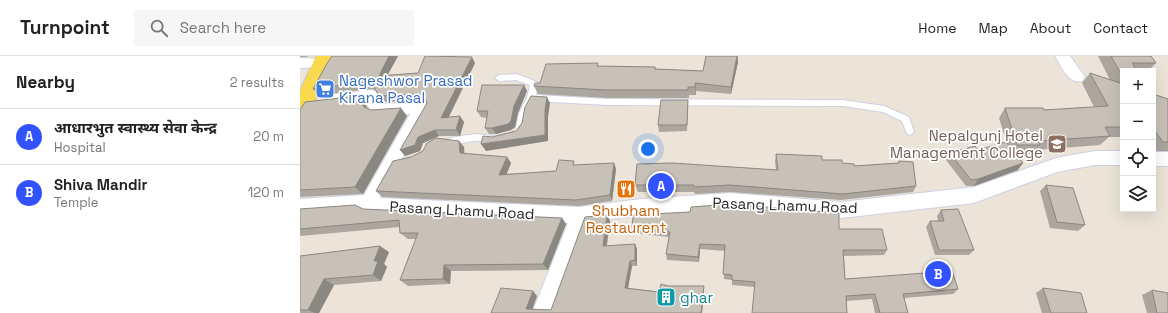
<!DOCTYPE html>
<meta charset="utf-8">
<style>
body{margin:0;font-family:"Space Grotesk","Noto Sans Devanagari",sans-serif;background:#f6f6f6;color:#222}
.controls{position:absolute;right:12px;top:12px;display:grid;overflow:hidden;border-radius:0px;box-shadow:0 4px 16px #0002}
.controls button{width:36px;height:36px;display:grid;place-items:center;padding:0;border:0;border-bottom:1px solid #e0e0e0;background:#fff;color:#222;font:20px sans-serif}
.you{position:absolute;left:348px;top:93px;width:14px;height:14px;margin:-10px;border:3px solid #fff;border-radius:50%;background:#1a73e8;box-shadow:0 0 0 6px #1a73e833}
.badge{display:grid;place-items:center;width:26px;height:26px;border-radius:50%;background:#3352ff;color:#fff;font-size:13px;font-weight:700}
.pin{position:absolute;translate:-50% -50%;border:2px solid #fff;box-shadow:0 1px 4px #0006}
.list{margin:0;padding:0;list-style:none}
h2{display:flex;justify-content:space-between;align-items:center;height:52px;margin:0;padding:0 16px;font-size:17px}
h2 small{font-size:13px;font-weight:400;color:#767676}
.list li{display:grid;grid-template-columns:26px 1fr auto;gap:12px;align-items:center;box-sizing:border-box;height:56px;padding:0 16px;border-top:1px solid #e0e0e0}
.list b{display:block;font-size:15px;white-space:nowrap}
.list p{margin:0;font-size:13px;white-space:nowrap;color:#767676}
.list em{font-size:13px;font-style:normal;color:#767676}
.icon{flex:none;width:22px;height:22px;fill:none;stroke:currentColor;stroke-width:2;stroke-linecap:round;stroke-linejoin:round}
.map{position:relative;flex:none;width:868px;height:257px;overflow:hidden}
header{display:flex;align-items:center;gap:24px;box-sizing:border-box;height:56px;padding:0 20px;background:#fff;border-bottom:1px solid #e0e0e0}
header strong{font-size:19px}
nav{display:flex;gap:22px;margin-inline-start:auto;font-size:14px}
.search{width:280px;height:36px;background:#f6f6f6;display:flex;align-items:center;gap:10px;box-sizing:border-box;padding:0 14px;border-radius:0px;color:#767676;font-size:15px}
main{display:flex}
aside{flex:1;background:#fff}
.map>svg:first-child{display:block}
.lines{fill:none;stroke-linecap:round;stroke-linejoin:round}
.service-casing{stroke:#ced1e3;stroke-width:2}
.minor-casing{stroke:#ced1e3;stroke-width:2}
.primary-casing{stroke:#c7c7c7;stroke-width:2}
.service{fill:#fff;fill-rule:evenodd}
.minor{fill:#fff;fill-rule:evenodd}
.primary{fill:#fbd94e;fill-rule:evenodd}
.wall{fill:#aba69e}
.shaded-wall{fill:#8b8781}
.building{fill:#c7c1b8;stroke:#8b8781}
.labels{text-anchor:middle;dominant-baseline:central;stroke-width:3.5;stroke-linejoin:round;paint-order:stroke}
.shop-label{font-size:15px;fill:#366cbe;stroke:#fff;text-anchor:start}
.education-label{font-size:15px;fill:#785e54;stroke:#fff;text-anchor:end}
.street-label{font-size:15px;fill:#282828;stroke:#fff}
.food-label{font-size:15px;fill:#c56008;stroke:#fff}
.culture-label{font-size:15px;fill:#0d838f;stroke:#fff;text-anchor:start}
</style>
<header>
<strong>Turnpoint</strong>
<div class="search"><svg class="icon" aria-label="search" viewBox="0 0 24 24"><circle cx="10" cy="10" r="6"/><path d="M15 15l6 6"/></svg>Search here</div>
<nav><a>Home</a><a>Map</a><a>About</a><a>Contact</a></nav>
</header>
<main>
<aside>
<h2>Nearby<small>2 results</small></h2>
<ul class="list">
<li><span class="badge">A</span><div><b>आधारभुत स्वास्थ्य सेवा केन्द्र</b><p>Hospital</p></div><em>20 m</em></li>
<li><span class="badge">B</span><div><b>Shiva Mandir</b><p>Temple</p></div><em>120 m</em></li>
</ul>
</aside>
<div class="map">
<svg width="868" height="257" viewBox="0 0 868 257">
<rect width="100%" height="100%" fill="#ece4d8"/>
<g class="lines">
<!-- service casing -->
<g class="service-casing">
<g id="service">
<path d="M217 18 237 26 238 28 236 39 308 43 543 44 584 50 609 61 614 76 610 79 607 78 602 65 583 56 543 50 308 49 233 45C231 49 228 53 227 57 224 66 227 76 216 80L212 77 216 72 219 57 227 42 230 29 216 24 199 25 195 22 199 19Z"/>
<path d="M176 78 194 80 198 83 194 86C188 86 181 84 175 85 166 85 151 93 145 85 148 81 169 79 176 78Z"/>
</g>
</g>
<!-- minor casing -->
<g class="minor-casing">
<g id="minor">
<path d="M755 0H770L785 21 782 25C769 29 761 10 755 0Z"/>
<path d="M0 2 27 3 29 7 27 11 0 12Z"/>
<path d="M71 34 77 36 83 48 122 46 128 48 130 52 80 142 279 151 341 143 430 137 541 146 674 131 756 102 795 95H823V109H795L757 116 674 147 541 162 430 153 341 159 287 166 254 257H232L268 167 71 158 64 154 0 159V143L64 139 110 58 78 60 72 58 66 46 35 50 29 48 27 44 29 40 35 38Z"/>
<rect x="853" y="96" width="15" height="14"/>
</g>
</g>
<!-- primary casing -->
<g class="primary-casing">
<path id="primary" d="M16 0H34L10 56 7 61 0 63V35Z"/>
</g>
<!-- service -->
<use href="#service" class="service"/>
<!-- minor -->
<use href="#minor" class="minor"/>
<!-- primary -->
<use href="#primary" class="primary"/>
</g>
<!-- wall -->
<g class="wall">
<path d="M0 0H8L7 1H0Z"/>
<path d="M98 0 87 19 118 17 175 7 149 61 164 66 160 80H139L123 87 120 95 105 100 127 47 126 46 122 44 84 46 79 40 76 34 71 33 19 39 13 33Z"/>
<path d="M406 0H438V6L431 38 396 35V39H389V42H308L238 38 234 30 240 27 299 10 355 11 356 13 403 15Z"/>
<path d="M798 0H851L856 7 848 15H823V81H809L800 89 736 94 732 98H715L718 114 674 130H666L646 104 650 97 678 94 707 88 699 62 705 52 744 54 794 51 782 27 790 17 810 24Z"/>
<path d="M224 29 227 35 218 57 215 71 211 74 196 78H189L185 72 187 62 181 61 177 55Z"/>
<path d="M853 38 868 43V95H853Z"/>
<path d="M58 40 65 48 68 53 71 54 107 60 63 138 0 141V54Z"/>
<path d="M388 44V51L387 75 359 76 358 69Z"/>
<path d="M159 85 164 91V98L207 101 211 107 206 118 256 115 276 109 314 107 316 113 312 145 279 150 82 141 76 135 111 101Z"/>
<path d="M476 98 522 104 542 107 554 110 598 107 599 105 616 130 613 136 541 144 430 136 395 138 394 136H338L335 129 476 114 475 105Z"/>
<path d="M746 129 785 169 778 175 750 172 740 135Z"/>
<path d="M0 153H63L262 162 266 168 248 214 151 215 150 228 108 230 100 224 116 183H108L100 177V171L0 180Z"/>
<path d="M641 154 674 194 669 199H635L626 171 630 165H638L637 160Z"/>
<path d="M307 159 310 165 306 190 335 188 337 193V210H332L328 232 359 236 368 230H404V235L402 257H191L237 240 232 253 251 254Z"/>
<path d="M332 172 539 173 587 194 584 199 544 200 545 223 658 233 653 238 604 242 608 257H575L572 243 546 245 454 231 432 229V224L424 223 425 195 400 193 399 206 367 204 366 198 369 181 334 177Z"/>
<path d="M89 196 84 208 87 211 81 225 34 229 19 257H0V200Z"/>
<path d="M743 232 787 257H742L736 237Z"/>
<path d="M852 234 868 257H847L842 239Z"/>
</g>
<!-- shaded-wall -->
<g class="shaded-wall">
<path d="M89 0H98L84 26 79 20Z"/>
<path d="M437 0 438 6 431 38V31Z"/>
<path d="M172 1 175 7 145 68 141 62Z"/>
<path d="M395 27 396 35V39L395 31Z"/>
<path d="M224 29 227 35 218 57 215 71 211 74 196 78 192 72 214 50Z"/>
<path d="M58 40 65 48 71 59 64 51Z"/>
<path d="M247 41 250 47 248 61V85L186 95 181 88 245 79V54Z"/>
<path d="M101 52 107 60 63 138 55 131Z"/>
<path d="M160 60 164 66 160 80 156 74Z"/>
<path d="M135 74 139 80 123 87 120 95 105 100 100 94 118 81Z"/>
<path d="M159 85 164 91 165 104 160 97Z"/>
<path d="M207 101 211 107 204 125 199 119Z"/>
<path d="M314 107 316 113 312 145 310 139Z"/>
<path d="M723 107 718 114 674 130 678 123Z"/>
<path d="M307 159 310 165 306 196 303 190Z"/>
<path d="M262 162 266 168 248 214 243 208Z"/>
<path d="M335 188 337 193V210L335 204Z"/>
<path d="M400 188V193L399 206 398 201Z"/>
<path d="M80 190 89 196 84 208 87 211 81 225 73 219 74 205Z"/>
<path d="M330 205 332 210 327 237 325 232Z"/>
<path d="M144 209 151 215 150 228 143 223Z"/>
<path d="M24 223 34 229 19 257H15L8 254Z"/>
<path d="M404 230V235L402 257H401Z"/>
<path d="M233 235 237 240 231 257 226 253Z"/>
</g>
<!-- building -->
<g class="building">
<path d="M32 0H89L79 20 118 17 125 0 172 1 141 62 160 60 156 74H135L118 81 115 89 100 94 127 47 124 40 117 38 79 40 73 29 65 26 13 33 26 9Z"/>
<path d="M406 0H437L431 31 395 27V31H388V34H306L234 30 235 27H240L246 8 298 7 297 10 355 11V13L403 15Z"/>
<path d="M811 0H851L856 7H832L837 15H823V22Z"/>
<path d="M790 17 823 28V71H805L810 80 738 85 740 89H717L705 52H743L744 54 808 50Z"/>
<path d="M182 29H224L214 50 211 65 208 68 192 72H185L188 55H177Z"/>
<path d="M853 38 868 43V86H863L853 72Z"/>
<path d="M58 40 64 51 71 54 101 52 55 131 0 134V54L5 46Z"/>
<path d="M231 40 247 41 245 54V79L181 88 183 80 192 81 216 75 222 67 225 51Z"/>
<path d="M361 44H388L387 69H358Z"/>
<path d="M136 82 159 85 160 97 207 101 199 119 256 115 259 104 274 105 273 109 314 107 310 139 276 144 76 135 93 105 111 101 123 95 127 87Z"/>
<path d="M706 86 723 107 678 123 671 124 650 97 675 90 678 94Z"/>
<path d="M476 98 522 100V104H542V107L554 108V110L599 107V105L613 106 616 130 543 138 430 129 394 131V129H335L337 108 372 107 478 114Z"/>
<path d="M746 129 773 132 785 169 757 166Z"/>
<path d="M430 148 539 157V173H582L587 194H543L545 223 652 215 658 233 603 238 608 257H580L575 238 546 240 547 257H452L455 226 432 224V219L423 218 425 189 400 188 398 201 366 198 370 176 332 172 333 159 390 156 391 151Z"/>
<path d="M55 149 63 153 262 162 243 208 144 209 143 223 100 224 118 177H100L99 164 0 173V153Z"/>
<path d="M658 153 674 194H639L630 165H644L641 154Z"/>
<path d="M307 159 303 190 335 188V204L330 205 325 232 359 236 361 228 368 230H404L401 257H191L201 232 233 235 226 253 251 254 285 161Z"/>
<path d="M80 190 74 205H78L73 219 24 223 8 254H0V200Z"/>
<path d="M743 232 781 237 787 257H751Z"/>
<path d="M852 234 868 237V257H857Z"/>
</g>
<!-- icons -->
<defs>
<g id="supermarket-square" transform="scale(1)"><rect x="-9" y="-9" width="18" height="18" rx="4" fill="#3f7fe0" stroke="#fff"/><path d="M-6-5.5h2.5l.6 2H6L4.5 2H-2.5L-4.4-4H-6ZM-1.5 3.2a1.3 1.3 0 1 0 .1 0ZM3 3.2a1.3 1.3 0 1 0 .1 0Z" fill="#fff"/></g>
<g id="university-square" transform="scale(1)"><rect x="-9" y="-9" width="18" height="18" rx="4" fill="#8d6e63" stroke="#fff"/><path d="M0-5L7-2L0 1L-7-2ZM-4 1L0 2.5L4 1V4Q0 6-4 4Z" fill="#fff"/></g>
<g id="restaurant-square" transform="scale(1)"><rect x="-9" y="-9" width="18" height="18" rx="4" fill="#e8710a" stroke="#fff"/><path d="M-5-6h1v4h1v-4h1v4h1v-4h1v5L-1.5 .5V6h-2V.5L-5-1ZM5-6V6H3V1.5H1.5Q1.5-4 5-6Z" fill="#fff"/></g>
<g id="building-square" transform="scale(1)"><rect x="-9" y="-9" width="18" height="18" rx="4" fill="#0f9aa8" stroke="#fff"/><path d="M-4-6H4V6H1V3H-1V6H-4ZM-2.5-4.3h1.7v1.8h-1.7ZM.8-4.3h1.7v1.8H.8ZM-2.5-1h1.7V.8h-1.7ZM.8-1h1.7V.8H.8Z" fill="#fff"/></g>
</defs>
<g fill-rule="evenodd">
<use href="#supermarket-square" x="25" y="33"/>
<use href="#university-square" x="757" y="88"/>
<use href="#restaurant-square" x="326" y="133"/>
<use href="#building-square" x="366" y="241"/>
</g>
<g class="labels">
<!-- shop labels -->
<g class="shop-label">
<text x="39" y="24">Nageshwor Prasad<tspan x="39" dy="17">Kirana Pasal</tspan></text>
</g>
<!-- education labels -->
<g class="education-label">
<text x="743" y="79">Nepalgunj Hotel<tspan x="743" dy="17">Management College</tspan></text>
</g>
<!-- street labels -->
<g class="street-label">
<text transform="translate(485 149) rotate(2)">Pasang Lhamu Road</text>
<text transform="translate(162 154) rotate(3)">Pasang Lhamu Road</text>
</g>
<!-- food labels -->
<g class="food-label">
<text x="326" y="154">Shubham<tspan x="326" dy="17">Restaurent</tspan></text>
</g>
<!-- culture labels -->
<g class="culture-label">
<text x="380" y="241">ghar</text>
</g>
</g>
</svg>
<div class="controls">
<button>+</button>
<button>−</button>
<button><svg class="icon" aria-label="locate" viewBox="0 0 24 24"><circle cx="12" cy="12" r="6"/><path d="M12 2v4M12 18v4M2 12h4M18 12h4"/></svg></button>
<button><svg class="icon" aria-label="layers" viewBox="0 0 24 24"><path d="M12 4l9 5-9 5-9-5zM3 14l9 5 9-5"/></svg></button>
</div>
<div class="you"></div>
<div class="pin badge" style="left:361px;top:130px">A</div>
<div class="pin badge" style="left:638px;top:218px">B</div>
</div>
</main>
